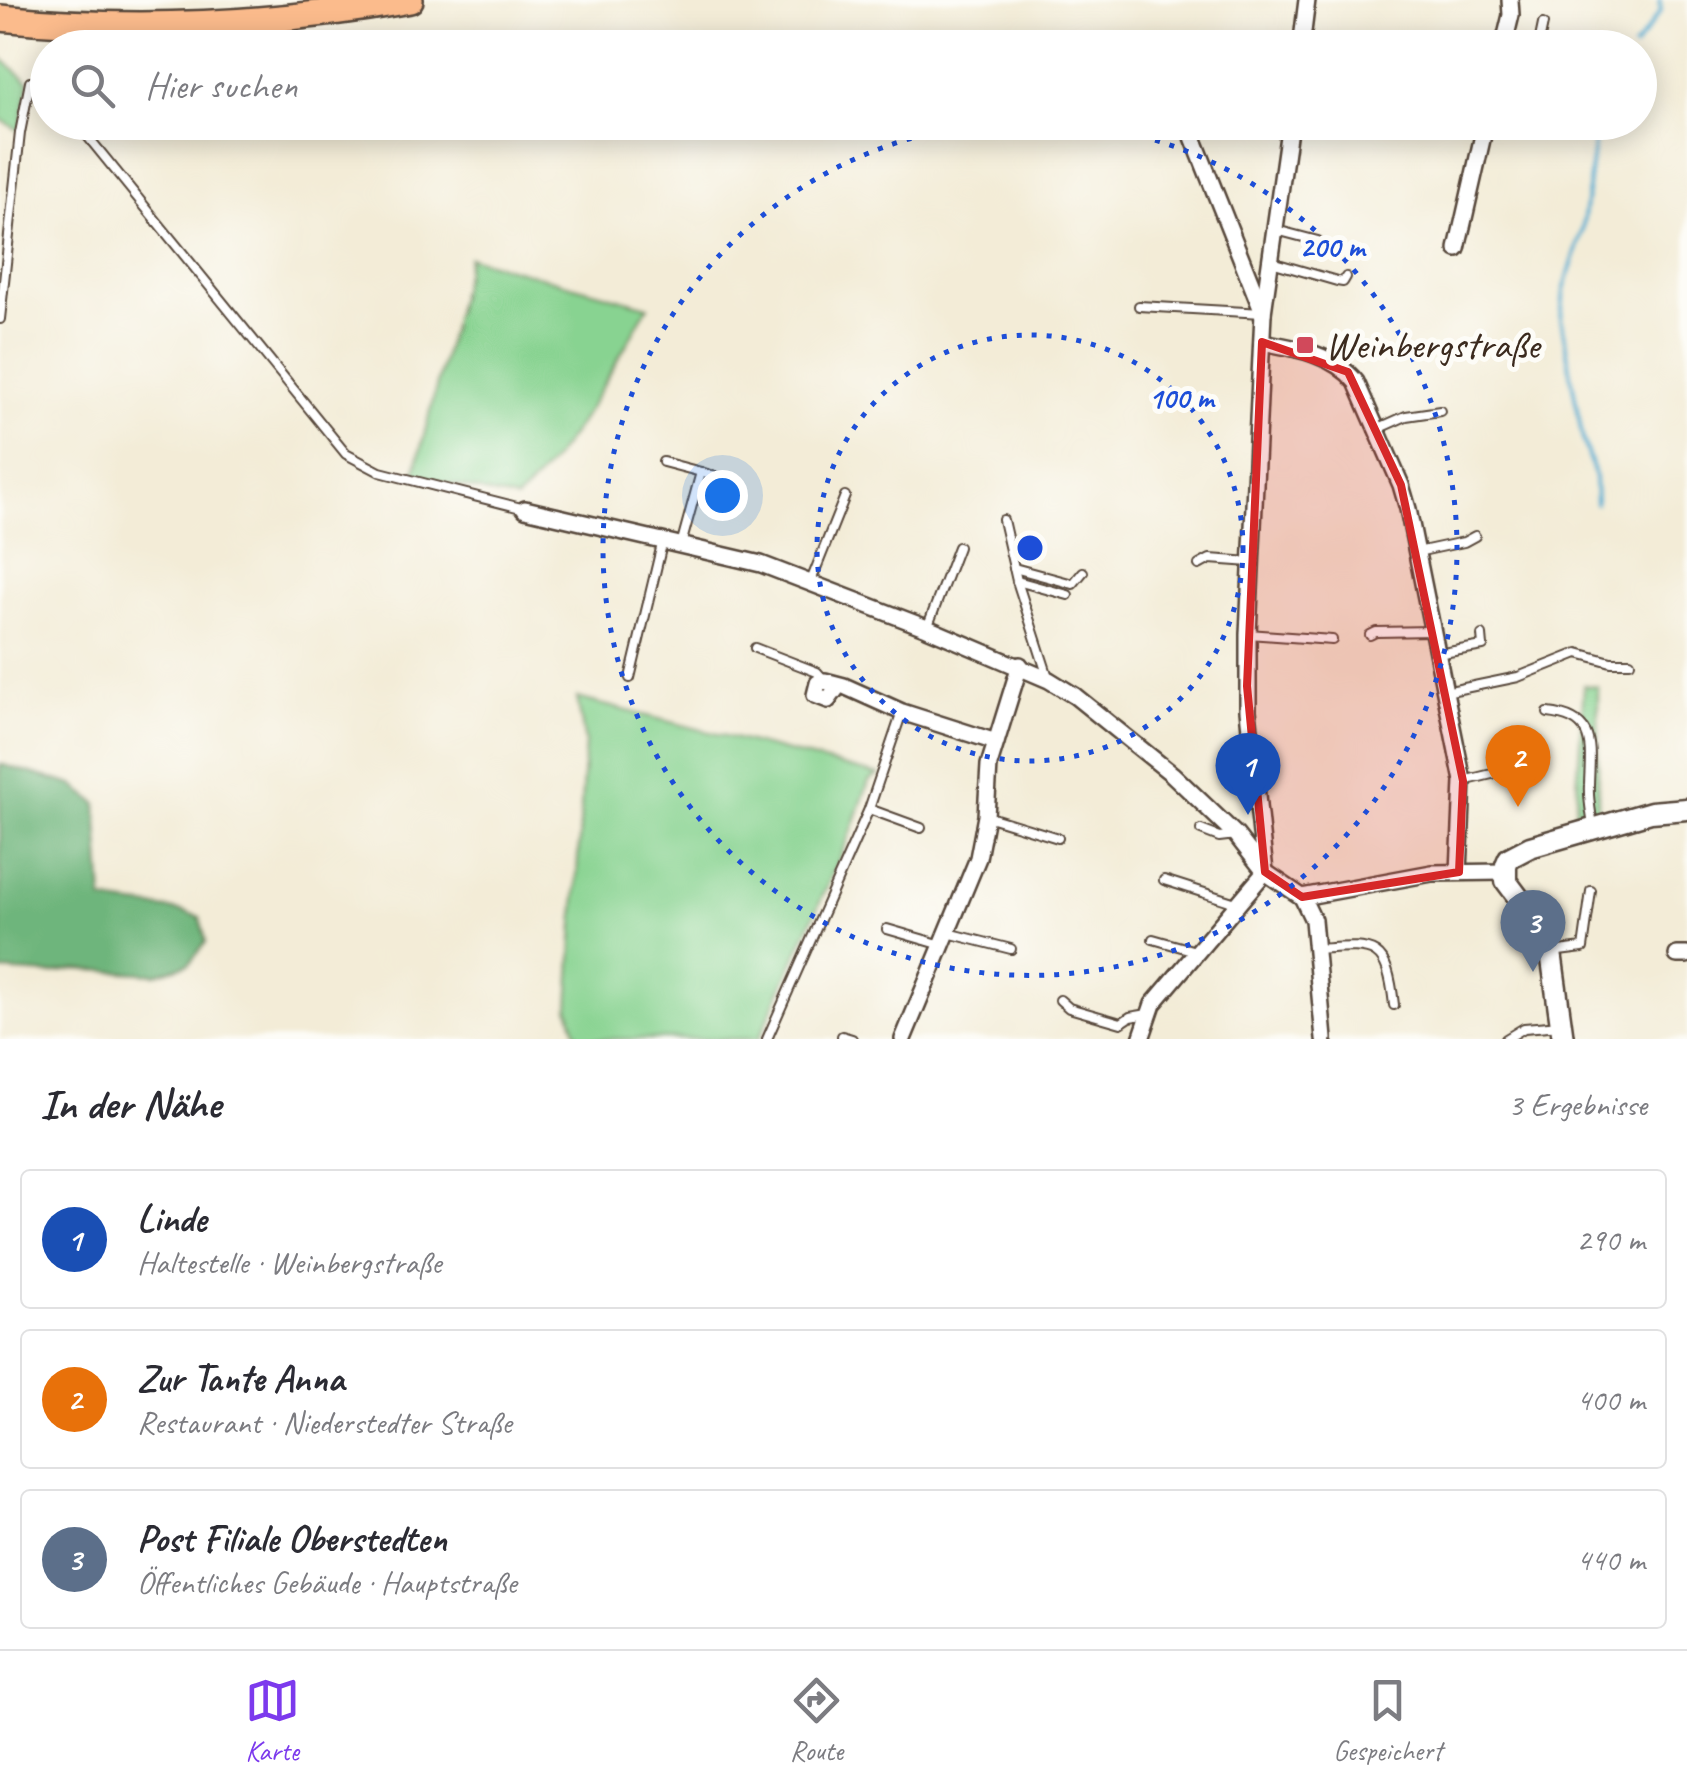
<!DOCTYPE html>
<html lang="de">
<meta charset="utf-8">
<style>
body{margin:0;font-family:Caveat,sans-serif;background:#f7f7f7;color:#2b2b33}
.you{position:absolute;left:722px;top:495px;width:35px;height:35px;margin:-25px;border:8px solid #fff;border-radius:50%;background:#1a73e8;box-shadow:0 0 0 15px #1a73e833}
.badge{display:grid;place-items:center;width:65px;height:65px;border-radius:50%;background:#7c3aed;color:#fff;font-size:32px;font-weight:700}
.pin{position:absolute;translate:-50% -82px;filter:drop-shadow(0 2px 5px #0008)}
.pin::after{content:'';position:absolute;top:52px;width:35px;height:30px;background:inherit;clip-path:polygon(0 0,100% 0,50% 100%)}
.list{margin:0;padding:0;list-style:none}
h2{display:flex;justify-content:space-between;align-items:center;height:130px;margin:0;padding:0 40px;font-size:42px}
h2 small{font-size:32px;font-weight:400;color:#7c7c81}
.list li{display:grid;grid-template-columns:65px 1fr auto;gap:30px;align-items:center;box-sizing:border-box;height:140px;margin:0 20px 20px;padding:0 20px;border:2px solid #e1e1e2;border-radius:10px}
.list b{display:block;font-size:38px;white-space:nowrap}
.list p{margin:0;font-size:32px;white-space:nowrap;color:#7c7c81}
.list em{font-size:32px;font-style:normal;color:#7c7c81}
.icon{flex:none;width:55px;height:55px;fill:none;stroke:currentColor;stroke-width:2;stroke-linecap:round;stroke-linejoin:round}
.map{position:relative;flex:none;width:1687px;height:1039px;overflow:hidden}
.search{position:absolute;background:#fff;box-shadow:0 5px 25px #0003;left:30px;right:30px;top:30px;height:110px;display:flex;align-items:center;gap:25px;box-sizing:border-box;padding:0 35px;border-radius:55px;color:#7c7c81;font-size:38px}
.sheet{height:610px;background:#fff}
nav{display:flex;justify-content:space-around;align-items:center;box-sizing:border-box;height:140px;border-top:2px solid #e1e1e2;background:#fff;font-size:28px;color:#7c7c81}
nav a{display:grid;justify-items:center;gap:5px}
nav .on{color:#7c3aed}
.map>svg:first-child{display:block}
.green{fill:#88d391;stroke:#627e58;stroke-width:2.5}
.forest{fill:#6eb57b;stroke:#54704c;stroke-width:2.5}
.lines{fill:none;stroke-linecap:round;stroke-linejoin:round}
.stream{stroke:#54add1;stroke-width:4}
.service-casing{stroke:#57473a;stroke-width:12}
.minor-casing{stroke:#57473a;stroke-width:20}
.tertiary-casing{stroke:#57473a;stroke-width:25}
.primary-casing{stroke:#57473a;stroke-width:30}
.service{stroke:#fff;stroke-width:8}
.minor{stroke:#fff;stroke-width:15}
.tertiary{stroke:#fff;stroke-width:20}
.primary{stroke:#fbbb8c;stroke-width:25}
.marked{fill:#d62828;fill-opacity:0.2;stroke:#d62828;stroke-width:8;stroke-linejoin:round}
.ring{fill:none;stroke:#1d4ed8;stroke-width:5;stroke-dasharray:5 10}
.poi-dot{fill:#d1495b;stroke:#fdfcf7;stroke-width:4}
.labels{text-anchor:middle;dominant-baseline:central;stroke-width:10;stroke-linejoin:round;paint-order:stroke}
.poi-label{font-size:40px;fill:#3b2a1e;stroke:#fdfcf7;text-anchor:start}
.centre{fill:#1d4ed8;stroke:#fdfcf7;stroke-width:5}
.ring-label{font-size:30px;text-anchor:middle;font-weight:bold;fill:#1d4ed8;stroke:#fdfcf7;stroke-width:10;stroke-linejoin:round;paint-order:stroke}
</style>
<div class="map">
<svg width="1687" height="1039" viewBox="0 0 1687 1039">
<rect width="100%" height="100%" fill="#fdfcf7"/>
<filter id="ink" filterUnits="userSpaceOnUse"><feTurbulence type="fractalNoise" baseFrequency=".01" numOctaves="2"/><feDisplacementMap in="SourceGraphic" scale="20" xChannelSelector="R" yChannelSelector="G"/><feConvolveMatrix kernelMatrix="1 2 1 2 8 2 1 2 1" color-interpolation-filters="sRGB"/></filter>
<filter id="wash" filterUnits="userSpaceOnUse"><feTurbulence type="fractalNoise" baseFrequency=".0048" numOctaves="4" result="noise"/><feDisplacementMap in="SourceGraphic" scale="40" xChannelSelector="R" yChannelSelector="G"/><feGaussianBlur stdDeviation="2.25" result="paint"/><feColorMatrix in="noise" values="0 0 0 0 0 0 0 0 0 0 0 0 0 0 0 0 0 1.4 0 .05"/><feComposite in="paint" operator="in"/></filter>
<g filter="url(#wash)">
<rect width="100%" height="100%" fill="#f3ecd7"/>
<!-- green -->
<g class="green">
<path d="M0 57 29 82 20 131 0 119Z"/>
<path d="M469 257 648 306C610 373 573 447 516 500L414 475Z"/>
<path d="M1584 685 1598 687V813L1575 817Z"/>
<path d="M577 698 878 775 869 781 852 830 759 1039H578L569 1008 585 742Z"/>
</g>
<!-- forest -->
<path class="forest" d="M0 764 73 785 97 803 103 900C136 908 169 905 200 917L206 942 189 964 156 974 75 969 50 974 0 971Z"/>
<g class="lines">
<!-- stream -->
<g class="stream">
<path d="M1634 48 1661 11 1660 0"/>
<path d="M1596 504 1595 477 1583 441 1561 319 1564 290 1582 232 1597 122"/>
</g>
</g>
</g>
<g filter="url(#ink)">
<g class="lines">
<!-- service casing -->
<g class="service-casing">
<g id="service">
<path d="M1505 41 1533 48"/>
<path d="M1538 48 1543 24"/>
<path d="M76 122 346 454 380 472 525 509"/>
<path d="M1276 230 1318 241"/>
<path d="M1271 262 1337 281 1343 282 1346 277"/>
<path d="M1139 306 1263 313"/>
<path d="M0 319 20 133 30 82 44 84 48 88"/>
<path d="M1377 429 1406 416 1440 411"/>
<path d="M663 462 701 472 681 545"/>
<path d="M701 472 718 478"/>
<path d="M1003 520 1017 581 1049 680"/>
<path d="M1417 552 1464 542 1475 536"/>
<path d="M1199 565 1210 559 1251 562"/>
<path d="M1014 568 1073 584 1083 572"/>
<path d="M811 581 845 496"/>
<path d="M1017 581 1068 595"/>
<path d="M927 628 958 547"/>
<path d="M1248 634 1332 640"/>
<path d="M1370 635 1376 632 1432 631"/>
<path d="M755 648 817 672 825 681"/>
<path d="M1437 654 1483 646 1482 635"/>
<path d="M630 678 663 540"/>
<path d="M1445 692 1518 677 1578 653 1611 662H1630"/>
<path d="M1548 713C1597 718 1590 746 1589 785 1588 798 1591 812 1593 826"/>
<path d="M1463 781 1529 765"/>
<path d="M869 809 921 828"/>
<path d="M986 816 1058 838"/>
<path d="M1201 830 1219 837 1236 835"/>
<path d="M1164 880 1236 903"/>
<path d="M887 929 942 945"/>
<path d="M948 933 1011 949"/>
<path d="M1153 939 1199 952"/>
<path d="M1317 949C1375 945 1387 942 1394 1005"/>
<path d="M1551 952 1583 948 1591 891"/>
<path d="M1060 1000 1069 1008 1121 1023 1130 1017 1148 1014"/>
<path d="M842 1036 852 1039"/>
<path d="M767 1039 869 809 902 712"/>
<path d="M1506 1039 1524 1028 1561 1025"/>
</g>
</g>
<!-- minor casing -->
<g class="minor-casing">
<g id="minor">
<path d="M1301 48 1307 0"/>
<path d="M1503 48 1511 15 1510 0"/>
<path d="M1187 122 1263 313"/>
<path d="M1457 249 1486 122"/>
<path d="M1262 342C1295 348 1334 354 1356 382L1401 485 1408 509 1463 781 1459 872"/>
<path d="M525 509 761 564 927 628 1049 680 1075 696 1172 774 1236 835 1265 872 1302 897 1432 873 1504 872"/>
<path d="M839 685 828 700 815 695 818 683 825 681 844 686 902 712 996 742"/>
<path d="M1265 872 1248 710V634L1263 313 1290 122"/>
<path d="M1302 897 1313 920 1324 1039"/>
<path d="M1677 955H1687"/>
<path d="M903 1039 978 858 986 816 989 765 1020 665"/>
<path d="M1141 1039 1153 1004 1265 872"/>
</g>
</g>
<!-- tertiary casing -->
<g class="tertiary-casing">
<path id="tertiary" d="M1563 1039 1551 952 1533 917 1506 881V865L1509 858 1530 847 1651 812 1687 809"/>
</g>
<!-- primary casing -->
<g class="primary-casing">
<path id="primary" d="M0 18C139 32 273 25 410 0"/>
</g>
<!-- service -->
<use href="#service" class="service"/>
<!-- minor -->
<use href="#minor" class="minor"/>
<!-- tertiary -->
<use href="#tertiary" class="tertiary"/>
<!-- primary -->
<use href="#primary" class="primary"/>
</g>
</g>
<!-- marked area -->
<path class="marked" d="M1262 342 1348 372 1401 485 1463 781 1459 872 1302 897 1265 872 1247 686Z"/>
<!-- distance rings -->
<g class="ring">
<circle cx="1030" cy="548" r="213"/>
<path d="M1067 123A427 427 0 1 1 993 123"/>
</g>
<!-- markers -->
<rect class="poi-dot" x="1295" y="335" width="20" height="20" rx="5"/>
<g class="labels">
<!-- poi labels -->
<g class="poi-label">
<text x="1325" y="345">Weinbergstraße</text>
</g>
</g>
<circle cx="1030" cy="548" r="15" class="centre"/>
<g class="ring-label">
<text x="1332" y="257">200 m</text>
<text x="1181" y="408">100 m</text>
</g>
</svg>
<div class="you"></div>
<div class="pin badge" style="left:1248px;top:815px;background:#1a4fb4">1</div>
<div class="pin badge" style="left:1518px;top:807px;background:#e8710a">2</div>
<div class="pin badge" style="left:1533px;top:972px;background:#5c6f8a">3</div>
<div class="search"><svg class="icon" aria-label="search" viewBox="0 0 24 24"><circle cx="10" cy="10" r="6"/><path d="M15 15l6 6"/></svg>Hier suchen</div>
</div>
<section class="sheet">
<h2>In der Nähe<small>3 Ergebnisse</small></h2>
<ul class="list">
<li><span class="badge" style="background:#1a4fb4">1</span><div><b>Linde</b><p>Haltestelle · Weinbergstraße</p></div><em>290 m</em></li>
<li><span class="badge" style="background:#e8710a">2</span><div><b>Zur Tante Anna</b><p>Restaurant · Niederstedter Straße</p></div><em>400 m</em></li>
<li><span class="badge" style="background:#5c6f8a">3</span><div><b>Post Filiale Oberstedten</b><p>Öffentliches Gebäude · Hauptstraße</p></div><em>440 m</em></li>
</ul>
</section>
<nav>
<a class="on"><svg class="icon" aria-label="map" viewBox="0 0 24 24"><path d="M3 6l6-2 6 2 6-2v14l-6 2-6-2-6 2zM9 4v14M15 6v14"/></svg>Karte</a>
<a><svg class="icon" aria-label="directions" viewBox="0 0 24 24"><path d="M12 3l9 9-9 9-9-9zM9 14v-3h6M13 9l2 2-2 2"/></svg>Route</a>
<a><svg class="icon" aria-label="saved" viewBox="0 0 24 24"><path d="M7 4h10v16l-5-4-5 4z"/></svg>Gespeichert</a>
</nav>
